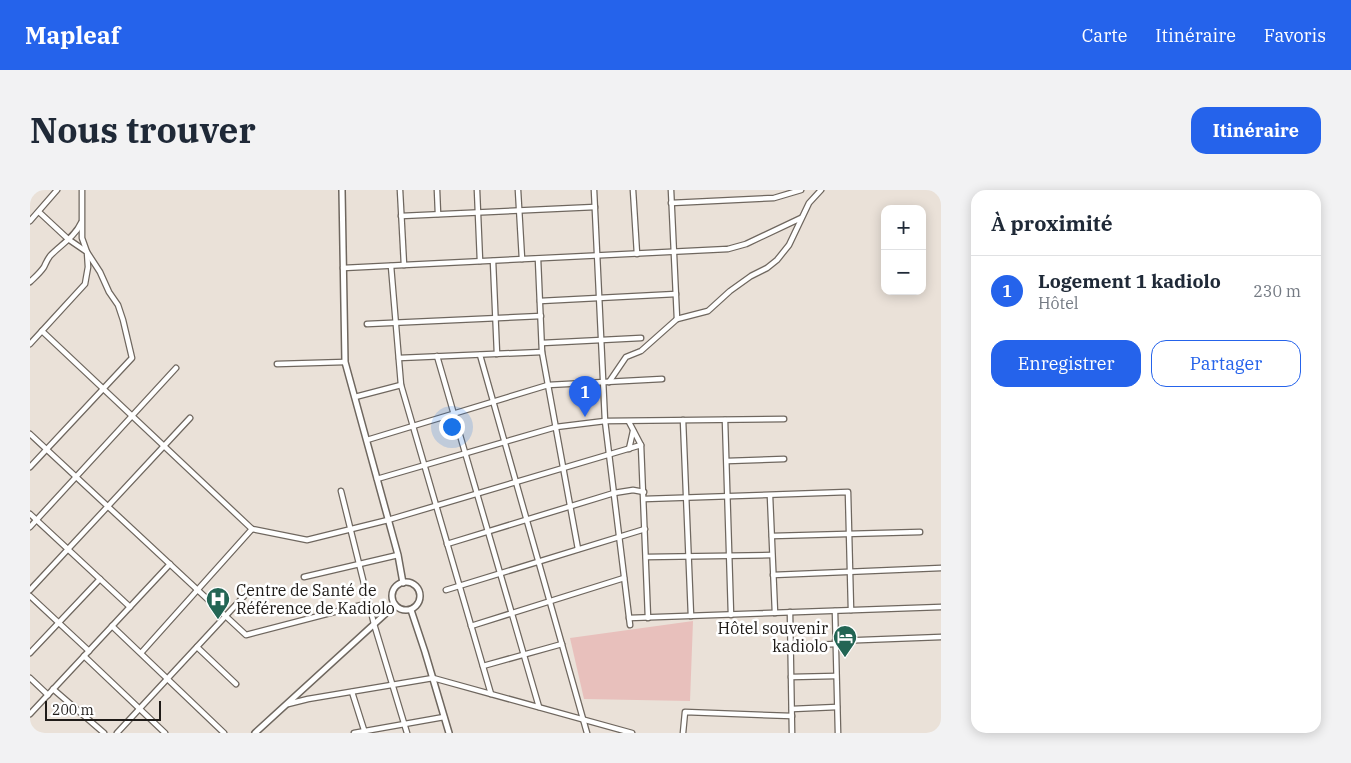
<!DOCTYPE html>
<html lang="fr">
<meta charset="utf-8">
<style>
body{margin:0;font-family:"IBM Plex Serif",serif;background:#f2f2f3;color:#1f2937}
.controls{position:absolute;right:15px;top:15px;display:grid;overflow:hidden;border-radius:10px;box-shadow:0 2px 12px #0003}
.controls button{width:45px;height:45px;display:grid;place-items:center;padding:0;border:0;border-bottom:1px solid #e0e1e3;background:#fff;color:#1f2937;font:25px sans-serif}
.scale{position:absolute;left:15px;bottom:12px;width:116px;box-sizing:border-box;padding-left:5px;border:2px solid #1f1b18;border-top:0;font-size:14px;line-height:18px;white-space:nowrap;color:#1f1b18;-webkit-text-stroke:4px #fff;paint-order:stroke}
.you{position:absolute;left:421px;top:236px;width:18px;height:18px;margin:-12px;border:4px solid #fff;border-radius:50%;background:#1a73e8;box-shadow:0 0 0 8px #1a73e833}
.badge{display:grid;place-items:center;width:32px;height:32px;border-radius:50%;background:#2563eb;color:#fff;font-size:16px;font-weight:700}
.pin{position:absolute;translate:-50% -41px;filter:drop-shadow(0 1px 2px #0008)}
.pin::after{content:'';position:absolute;top:26px;width:18px;height:15px;background:inherit;clip-path:polygon(0 0,100% 0,50% 100%)}
.list{margin:0;padding:0;list-style:none}
h2{display:flex;justify-content:space-between;align-items:center;height:65px;margin:0;padding:0 20px;font-size:21px}
h2 small{font-size:16px;font-weight:400;color:#747a83}
.list li{display:grid;grid-template-columns:32px 1fr auto;gap:15px;align-items:center;box-sizing:border-box;height:70px;padding:0 20px;border-top:1px solid #e0e1e3}
.list b{display:block;font-size:19px;white-space:nowrap}
.list p{margin:0;font-size:16px;white-space:nowrap;color:#747a83}
.list em{font-size:16px;font-style:normal;color:#747a83}
.actions{display:flex;gap:10px;padding:15px 20px}
.actions a{flex:1;padding:11px 0;border:1px solid #2563eb;border-radius:15px;text-align:center;font-size:18px;color:#2563eb}
.actions .main{background:#2563eb;color:#fff}
.map{position:relative;flex:none;width:911px;height:543px;overflow:hidden;border-radius:15px}
header{display:flex;align-items:center;gap:30px;box-sizing:border-box;height:70px;padding:0 25px;background:#2563eb;color:#fff}
header strong{font-size:24px}
nav{display:flex;gap:28px;margin-inline-start:auto;font-size:18px}
.intro{display:flex;align-items:center;justify-content:space-between;box-sizing:border-box;height:120px;padding:0 30px}
h1{margin:0;font-size:35px}
.button{padding:12px 22px;border-radius:15px;background:#2563eb;color:#fff;font-size:18px;font-weight:700}
main{display:flex;gap:30px;padding:0 30px}
aside{flex:1;background:#fff;border-radius:15px;box-shadow:0 2px 12px #0003}
.map>svg:first-child{display:block}
.green{fill:#e8c0bc}
.lines{fill:none;stroke-linecap:round;stroke-linejoin:round}
.minor-casing{stroke:#6f675f;stroke-width:7}
.major-casing{stroke:#6f675f;stroke-width:8}
.minor{stroke:#fff;stroke-width:4.5}
.major{stroke:#fff;stroke-width:5}
.labels{text-anchor:middle;dominant-baseline:central;stroke-width:5;stroke-linejoin:round;paint-order:stroke}
.poi-label{font-size:16px;fill:#1f1b18;stroke:#fff;text-anchor:start}
</style>
<header>
<strong>Mapleaf</strong>
<nav><a>Carte</a><a>Itinéraire</a><a>Favoris</a></nav>
</header>
<div class="intro"><h1>Nous trouver</h1><a class="button">Itinéraire</a></div>
<main>
<div class="map">
<svg width="911" height="543" viewBox="0 0 911 543">
<rect width="100%" height="100%" fill="#eae1d8"/>
<!-- green -->
<path class="green" d="M663 431 660 511 554 509 540 448Z"/>
<g class="lines">
<!-- minor casing -->
<g class="minor-casing">
<g id="minor">
<path d="M370 0 374 75"/>
<path d="M407 0 408 24"/>
<path d="M447 0 450 71"/>
<path d="M488 0 492 69"/>
<path d="M564 0 575 231 600 435"/>
<path d="M603 0 607 64"/>
<path d="M641 0 647 129"/>
<path d="M641 13 744 8 771 0"/>
<path d="M371 26 565 17"/>
<path d="M0 31 27 0"/>
<path d="M508 69 512 162 548 359"/>
<path d="M463 71 467 164"/>
<path d="M361 76 371 195 461 504"/>
<path d="M313 78 698 59 716 54 771 28"/>
<path d="M0 92C4 88 10 83 14 77 16 73 17 70 20 66 29 56 45 47 51 33"/>
<path d="M510 111 646 104"/>
<path d="M337 134 511 126"/>
<path d="M12 141 222 339 277 350 358 330 611 255"/>
<path d="M512 153 611 148"/>
<path d="M0 154 55 94 58 77 57 62 38 49 9 22"/>
<path d="M450 165 557 543"/>
<path d="M407 166 509 517"/>
<path d="M369 168 512 162"/>
<path d="M247 174 315 172"/>
<path d="M579 192 596 167 611 161 647 129 678 121 700 101 721 86 737 78 747 70 759 55 779 13 791 0"/>
<path d="M325 207 371 195"/>
<path d="M653 230 661 426"/>
<path d="M695 230 701 425"/>
<path d="M599 232 611 255 618 428"/>
<path d="M0 244 216 445 339 413"/>
<path d="M337 250 518 195 632 189"/>
<path d="M599 259 603 241"/>
<path d="M697 271 754 269"/>
<path d="M0 277 102 168 93 130 88 115 79 102 70 82 57 62 52 48V0"/>
<path d="M347 289 526 237 575 231 754 229"/>
<path d="M311 301 344 434 377 543"/>
<path d="M740 306 745 423"/>
<path d="M614 309 818 302 821 420"/>
<path d="M0 324 100 417"/>
<path d="M0 337 146 178"/>
<path d="M742 346 890 342"/>
<path d="M417 354 584 303 603 300 614 302"/>
<path d="M616 367 742 365"/>
<path d="M743 385 911 378"/>
<path d="M274 387 368 365"/>
<path d="M0 400 160 228"/>
<path d="M416 400 615 339"/>
<path d="M0 406 59 461"/>
<path d="M805 421 808 543"/>
<path d="M760 422 762 543"/>
<path d="M599 428 911 417"/>
<path d="M82 436 194 543"/>
<path d="M441 436 594 388"/>
<path d="M805 451 911 447"/>
<path d="M761 456 806 454"/>
<path d="M167 457 206 494"/>
<path d="M0 463 70 389"/>
<path d="M111 463 222 339"/>
<path d="M54 466 135 543"/>
<path d="M453 476 532 454"/>
<path d="M761 487 806 486"/>
<path d="M0 488 18 505"/>
<path d="M23 499 74 543"/>
<path d="M322 502 335 543"/>
<path d="M258 514 278 509 403 488 602 543"/>
<path d="M762 519 807 517"/>
<path d="M0 524 140 374"/>
<path d="M87 543 216 404"/>
<path d="M324 543 414 527"/>
<path d="M653 543 655 522 762 526"/>
</g>
</g>
<!-- major casing -->
<g class="major-casing">
<g id="major">
<path d="M312 0 315 172 368 365 373 393"/>
<circle cx="376" cy="406" r="14"/>
<path d="M381 420 395 462 419 543"/>
<path d="M225 543 365 415"/>
</g>
</g>
<!-- minor -->
<use href="#minor" class="minor"/>
<!-- major -->
<use href="#major" class="major"/>
</g>
<!-- icons -->
<defs>
<g id="hospital-pin" transform="scale(1.25)"><path d="M0 17L-7.5 6A9.5 9.5 0 1 1 7.5 6Z" fill="#236554" stroke="#fff"/><path d="M-5-5h3v3.5h4V-5h3V5h-3V1.5h-4V5h-3Z" fill="#fff"/></g>
<g id="hotel-pin" transform="scale(1.25)"><path d="M0 17L-7.5 6A9.5 9.5 0 1 1 7.5 6Z" fill="#236554" stroke="#fff"/><path d="M-6-4.5h1.5V1H6V5H4.5V3h-9V5H-6ZM-4 0a1.8 1.8 0 1 1 3.6 0ZM.5 0V-2.5h3Q6-2.5 6 0Z" fill="#fff"/></g>
</defs>
<g fill-rule="evenodd">
<use href="#hospital-pin" x="188" y="409"/>
<use href="#hotel-pin" x="815" y="447"/>
</g>
<g class="labels">
<!-- poi labels -->
<g class="poi-label">
<text x="206" y="400">Centre de Santé de<tspan x="206" dy="18">Référence de Kadiolo</tspan></text>
<text x="798" y="438" text-anchor="end">Hôtel souvenir<tspan x="798" dy="18">kadiolo</tspan></text>
</g>
</g>
</svg>
<div class="controls">
<button>+</button>
<button>−</button>
</div>
<div class="scale">200 m</div>
<div class="you"></div>
<div class="pin badge" style="left:555px;top:227px">1</div>
</div>
<aside>
<h2>À proximité<small></small></h2>
<ul class="list">
<li><span class="badge">1</span><div><b>Logement 1 kadiolo</b><p>Hôtel</p></div><em>230 m</em></li>
</ul>
<div class="actions"><a class="main">Enregistrer</a><a>Partager</a></div>
</aside>
</main>
